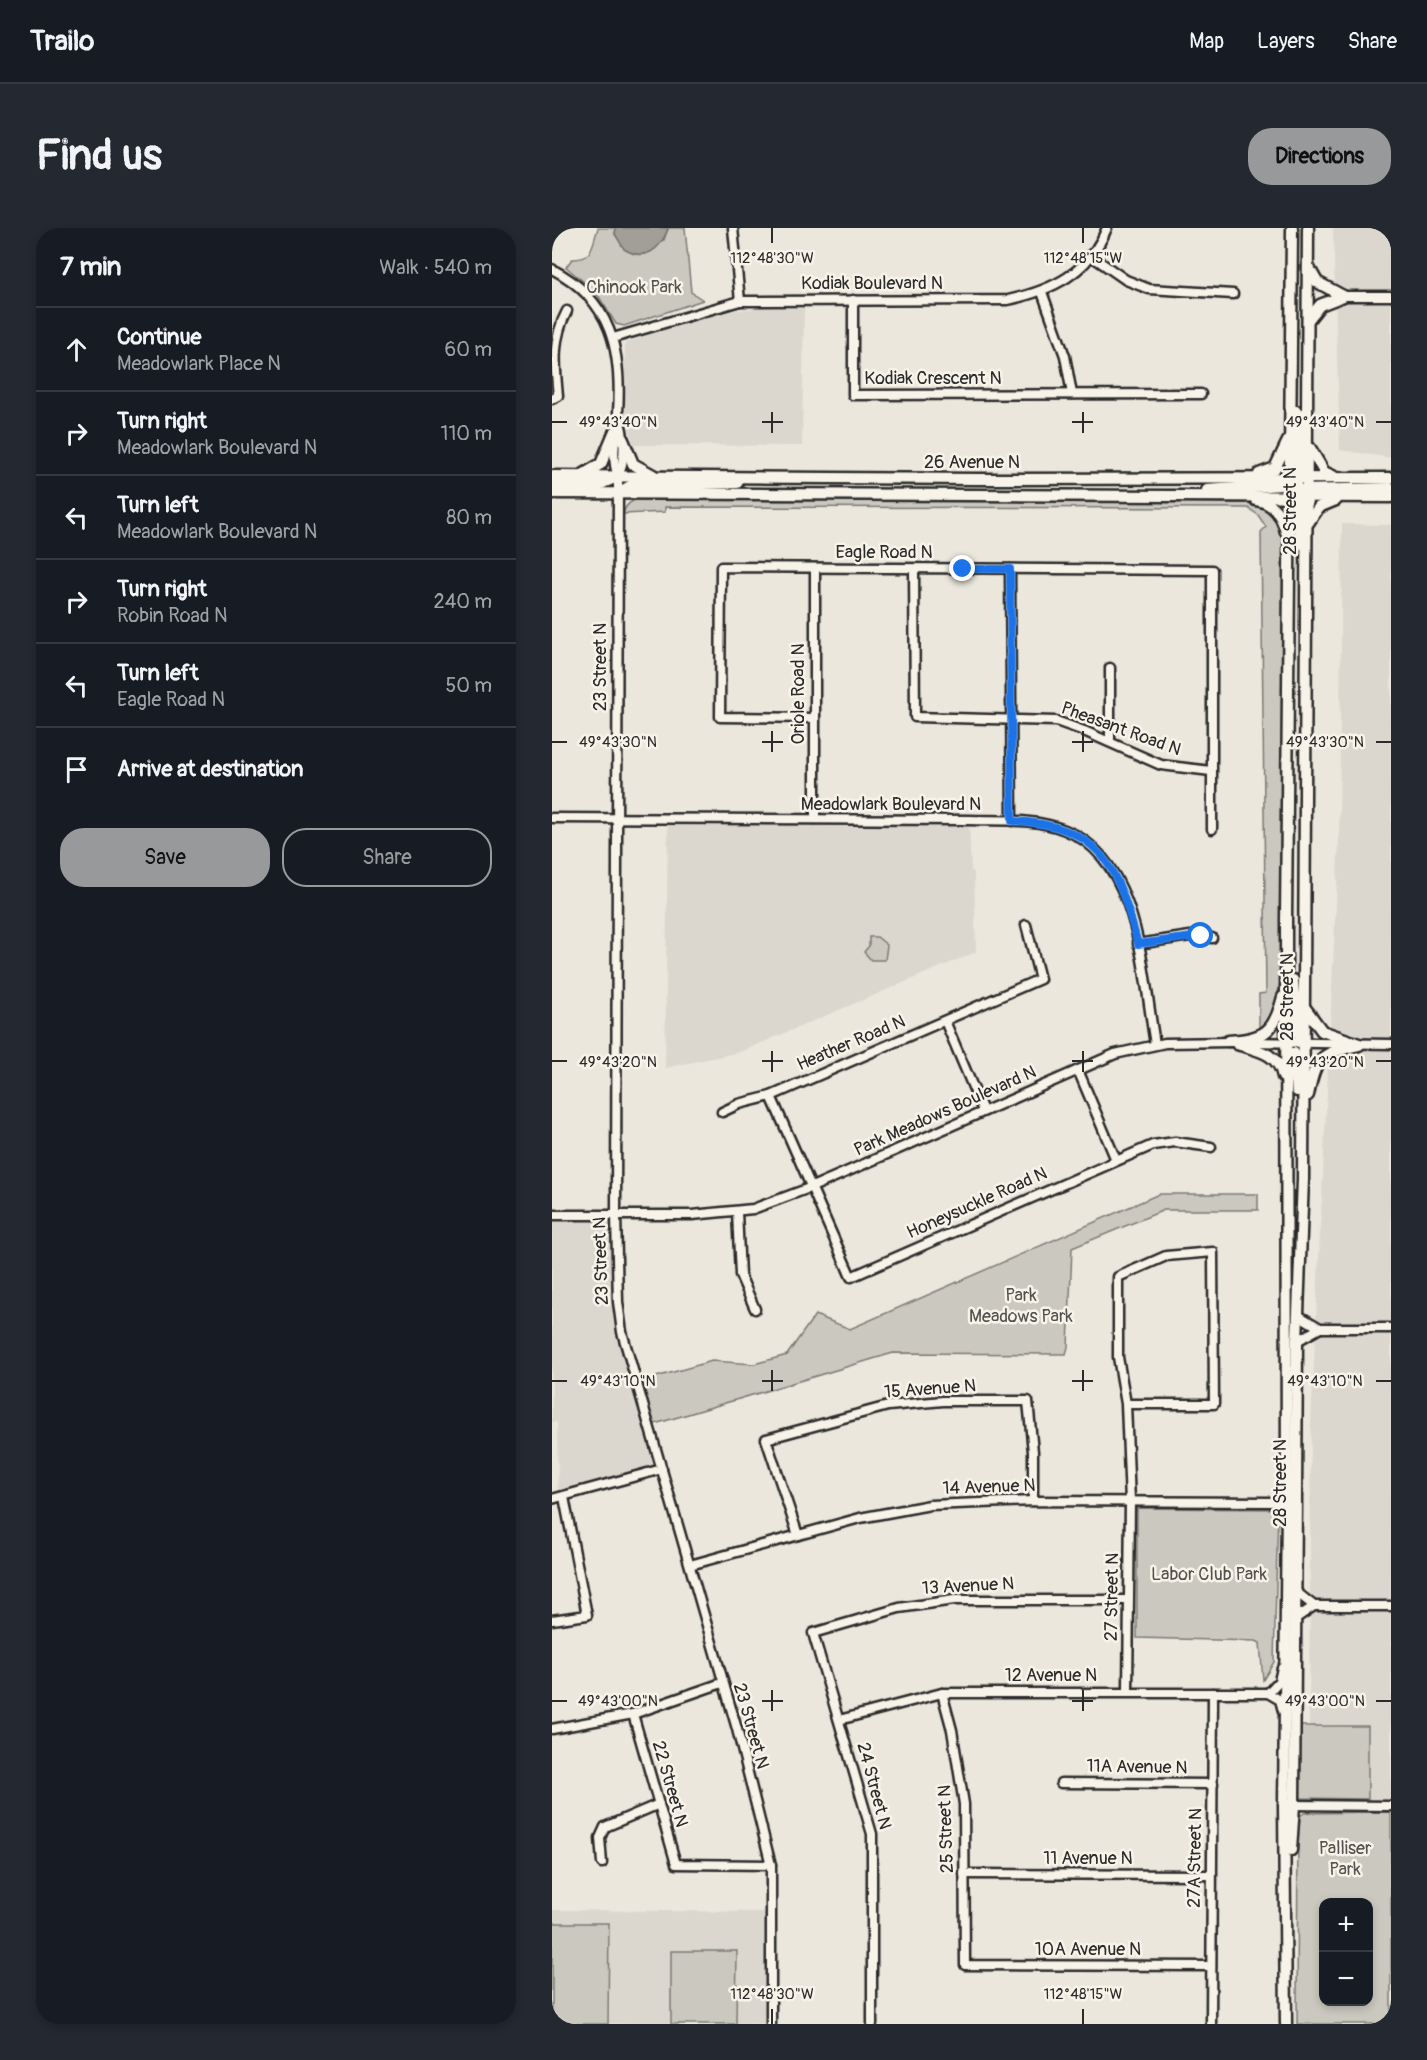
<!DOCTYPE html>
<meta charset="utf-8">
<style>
body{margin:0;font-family:Pangolin,sans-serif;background:#242831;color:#f1f3f6}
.controls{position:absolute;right:18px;bottom:18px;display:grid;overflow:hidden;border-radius:12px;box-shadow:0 3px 9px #0003}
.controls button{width:54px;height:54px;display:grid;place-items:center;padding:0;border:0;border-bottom:2px solid #363941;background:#171b24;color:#f1f3f6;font:30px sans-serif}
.stop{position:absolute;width:18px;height:18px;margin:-14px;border:4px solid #1a73e8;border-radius:50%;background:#fff}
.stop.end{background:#1a73e8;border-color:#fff;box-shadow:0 2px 6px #0008}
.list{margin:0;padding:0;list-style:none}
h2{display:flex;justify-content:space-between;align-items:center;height:78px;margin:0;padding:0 24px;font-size:26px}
h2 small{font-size:20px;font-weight:400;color:#9ea1a6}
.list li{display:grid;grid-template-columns:39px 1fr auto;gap:18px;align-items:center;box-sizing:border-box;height:84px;padding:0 24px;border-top:2px solid #363941}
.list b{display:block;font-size:22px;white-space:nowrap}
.list p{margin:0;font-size:20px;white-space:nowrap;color:#9ea1a6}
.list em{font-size:20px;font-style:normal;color:#9ea1a6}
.actions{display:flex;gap:12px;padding:18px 24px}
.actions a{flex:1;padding:14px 0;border:2px solid #98999b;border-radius:24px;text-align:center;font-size:21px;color:#98999b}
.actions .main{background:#98999b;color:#111}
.icon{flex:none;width:33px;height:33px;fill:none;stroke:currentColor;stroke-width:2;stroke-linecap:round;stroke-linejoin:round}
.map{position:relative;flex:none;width:839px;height:1796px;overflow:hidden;border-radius:24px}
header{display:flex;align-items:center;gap:36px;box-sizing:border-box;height:84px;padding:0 30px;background:#171b24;border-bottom:2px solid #363941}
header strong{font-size:28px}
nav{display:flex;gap:33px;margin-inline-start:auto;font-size:21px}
.intro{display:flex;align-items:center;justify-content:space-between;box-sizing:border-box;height:144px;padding:0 36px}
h1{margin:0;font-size:42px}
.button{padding:15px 27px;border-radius:24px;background:#98999b;color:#111;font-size:21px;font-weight:700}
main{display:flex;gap:36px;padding:0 36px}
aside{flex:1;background:#171b24;border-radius:24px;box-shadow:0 3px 9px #0003}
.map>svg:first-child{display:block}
.built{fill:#dbd7ce}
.green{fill:#cbc8bf;stroke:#7b7a75;stroke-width:1.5;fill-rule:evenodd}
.water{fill:#a29f98;stroke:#72716c;stroke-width:1.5}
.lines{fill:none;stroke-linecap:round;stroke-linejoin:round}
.minor-casing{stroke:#2b2b2b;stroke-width:13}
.major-casing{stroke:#2b2b2b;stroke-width:15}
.minor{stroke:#f7f3e8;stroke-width:8}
.major{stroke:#f7f3e8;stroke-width:10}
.route{stroke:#1a73e8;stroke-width:8}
.ticks{fill:none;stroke:#2b2b2b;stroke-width:2}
.labels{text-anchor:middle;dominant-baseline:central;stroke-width:5;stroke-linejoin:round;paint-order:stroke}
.street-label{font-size:18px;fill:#2b2b2b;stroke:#f7f3e8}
.park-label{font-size:18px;fill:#535250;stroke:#f7f3e8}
.ticks-label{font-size:15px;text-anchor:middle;fill:#2b2b2b;stroke:#f7f3e8;stroke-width:5;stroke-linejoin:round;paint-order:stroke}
</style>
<header>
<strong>Trailo</strong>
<nav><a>Map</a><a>Layers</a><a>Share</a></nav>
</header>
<div class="intro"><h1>Find us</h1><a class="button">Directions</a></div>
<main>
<aside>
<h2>7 min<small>Walk · 540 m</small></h2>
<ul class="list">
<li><svg class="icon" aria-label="ahead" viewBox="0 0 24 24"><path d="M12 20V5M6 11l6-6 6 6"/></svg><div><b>Continue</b><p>Meadowlark Place N</p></div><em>60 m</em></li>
<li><svg class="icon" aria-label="right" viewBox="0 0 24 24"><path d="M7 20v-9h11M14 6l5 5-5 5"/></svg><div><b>Turn right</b><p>Meadowlark Boulevard N</p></div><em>110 m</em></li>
<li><svg class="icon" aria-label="left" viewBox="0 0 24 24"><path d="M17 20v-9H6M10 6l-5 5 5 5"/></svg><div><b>Turn left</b><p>Meadowlark Boulevard N</p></div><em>80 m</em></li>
<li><svg class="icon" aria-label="right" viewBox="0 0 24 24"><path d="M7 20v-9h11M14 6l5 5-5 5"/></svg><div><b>Turn right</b><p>Robin Road N</p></div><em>240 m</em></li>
<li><svg class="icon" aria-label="left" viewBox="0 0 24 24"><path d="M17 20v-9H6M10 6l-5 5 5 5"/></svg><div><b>Turn left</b><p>Eagle Road N</p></div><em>50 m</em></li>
<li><svg class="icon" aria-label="arrive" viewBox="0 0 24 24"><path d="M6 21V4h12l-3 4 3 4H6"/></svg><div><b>Arrive at destination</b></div></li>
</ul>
<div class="actions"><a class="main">Save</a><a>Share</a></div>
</aside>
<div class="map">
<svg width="839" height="1796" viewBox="0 0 839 1796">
<rect width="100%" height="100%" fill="#ebe7dd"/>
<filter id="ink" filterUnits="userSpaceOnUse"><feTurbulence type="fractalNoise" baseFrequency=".0167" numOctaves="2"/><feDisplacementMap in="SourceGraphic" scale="12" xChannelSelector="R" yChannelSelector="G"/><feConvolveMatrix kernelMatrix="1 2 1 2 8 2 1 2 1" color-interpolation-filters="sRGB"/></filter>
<g filter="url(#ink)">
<!-- built -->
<g class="built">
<path d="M781 0H839V230L788 222Z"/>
<path d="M211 79 252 80 250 218 81 217 72 173 73 115 134 94 179 83Z"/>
<path d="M790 296 839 297V1583L816 1571V1498L757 1497 759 1196 787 611Z"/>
<path d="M116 592H417L419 643 422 644 424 724 188 824 113 840Z"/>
<path d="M0 987H64L66 1074 110 1241 6 1270 5 1194H0Z"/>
<path d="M0 1682 219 1684V1796H0Z"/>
</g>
<!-- green -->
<g class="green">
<path d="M46 0H64L63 6 112 12 116 0H133L139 64 151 72 72 98 64 96 44 64 14 39 20 31C41 32 40 17 46 0Z"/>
<path d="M90 269 711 275 729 293 733 321 729 748 721 792 707 803V766L714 765 709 304 714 299 706 287 696 280 113 279V284L71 286C74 275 80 273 90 269Z"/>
<path d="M317 709H325L335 717 333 732H319L312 724 317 718Z"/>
<path d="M607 966H706V982H612L520 1020 516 1119 514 1126 341 1125 96 1198 83 1155 160 1133 202 1136 235 1127 263 1087 298 1101Z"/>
<path d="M585 1280 726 1281 722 1434 711 1452 708 1415 704 1413 585 1410Z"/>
<path d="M745 1498H816V1571L748 1570 745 1566Z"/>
<path d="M839 1584V1796H745L746 1590 752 1585ZM772 1674H816V1774H772Z"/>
<path d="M0 1695H57L56 1796H0Z"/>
<path d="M119 1723H185L184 1796H119Z"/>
</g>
<!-- water -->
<path class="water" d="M64 0H116V1C108 22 93 34 72 21L63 6Z"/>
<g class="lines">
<!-- minor casing -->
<g class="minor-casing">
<g id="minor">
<path d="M181 0 188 73"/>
<path d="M538 27 574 52 597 61 681 66"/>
<path d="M0 41C60 72 70 123 66 185 65 206 58 227 66 249L64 987 66 1074 70 1104 185 1501 219 1637V1796"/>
<path d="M490 64 513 128 520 166"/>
<path d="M791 68H839"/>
<path d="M301 72V167L649 166"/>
<path d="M61 110 188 73 456 72C501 62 537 45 555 0"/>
<path d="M0 171 6 168C3 137 0 111 15 83"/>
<path d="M66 249C74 231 73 206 66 189"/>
<path d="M362 341 363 489 504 493 532 503 609 537 659 543"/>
<path d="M458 341 460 593"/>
<path d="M558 440V514"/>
<path d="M263 490 168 489 169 339 660 342V601"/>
<path d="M0 590 417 592C449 593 483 590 513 602 588 631 591 748 603 816"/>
<path d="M263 591V340"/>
<path d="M586 716 638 708 660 710"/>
<path d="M393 793 431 883"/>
<path d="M696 814 839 816"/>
<path d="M526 842 564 932"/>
<path d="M219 868 299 1049 601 917 623 914 659 919"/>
<path d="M170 884 187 876 219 868 488 751 474 697"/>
<path d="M185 984 188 1047 203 1081"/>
<path d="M0 987H140L201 981 260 959 563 826 613 815 680 814"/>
<path d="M746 1087 768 1100H839"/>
<path d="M745 1113 768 1100"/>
<path d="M574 1176H662L661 1024 614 1028 566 1049V1129L574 1176 578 1274 576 1463"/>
<path d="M0 1271 110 1241"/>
<path d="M246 1307 214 1211 336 1178 391 1173H476L481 1224V1273"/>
<path d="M138 1337 308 1290 378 1277 481 1273 739 1274"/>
<path d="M743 1363 762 1378"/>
<path d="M743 1391 762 1378H839"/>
<path d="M0 1392 35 1387 12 1269"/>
<path d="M390 1465 400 1502 412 1576 413 1737 659 1738"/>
<path d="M716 1465 727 1453 730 1440"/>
<path d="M81 1486 124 1636 219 1637"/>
<path d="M287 1492 390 1465H716L728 1472 731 1483"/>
<path d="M0 1501 81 1486 170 1455"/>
<path d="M509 1555 661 1556"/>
<path d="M738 1577 839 1578"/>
<path d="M50 1635 48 1610 53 1599 107 1576"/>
<path d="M412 1646 659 1647"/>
<path d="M320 1796V1606L261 1405 347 1380 402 1372H576"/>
<path d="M659 1796 661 1465"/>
</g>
</g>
<!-- major casing -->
<g class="major-casing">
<g id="major">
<path d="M756 38 765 54 791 68"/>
<path d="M756 92 768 77 791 68"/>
<path d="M744 183 748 245"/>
<path d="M71 212 81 236 101 247"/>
<path d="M758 220 772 244 781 248"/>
<path d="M32 246 49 236 62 205"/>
<path d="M707 246 723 240 736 213"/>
<path d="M0 248 426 251 839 250"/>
<path d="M0 258 49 256 63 250"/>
<path d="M655 262 744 256"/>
<path d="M745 262 748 316"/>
<path d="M749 262 839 260"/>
<path d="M0 265 839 269"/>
<path d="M66 265 78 258 185 255"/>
<path d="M704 272C721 274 730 288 734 304"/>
<path d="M756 295 767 279 784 272"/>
<path d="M741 752 744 795 748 810"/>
<path d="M753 780 770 803 807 816"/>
<path d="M676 813C712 811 722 805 731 769"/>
<path d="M685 816C705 822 727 825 731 849"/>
<path d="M742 825 745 863"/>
<path d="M756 867C764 827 769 826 807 817"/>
<path d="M739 1622 742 1577 745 1113 751 951 756 0"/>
<path d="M734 1796 732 1577 735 1275 734 692 740 0"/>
</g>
</g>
<!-- minor -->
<use href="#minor" class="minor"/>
<!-- major -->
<use href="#major" class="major"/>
</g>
</g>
<g class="lines" filter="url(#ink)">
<!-- route -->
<path class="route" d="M411 341H458L460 593C550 596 565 639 586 716L649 708"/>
</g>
<!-- ticks -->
<path class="ticks" d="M220 0V15M531 0V15M220 184V205M531 184V205M0 194H15M210 194H231M520 194H541M824 194H839M220 503V524M531 503V524M0 514H15M210 514H231M520 514H541M824 514H839M220 823V844M531 823V844M0 833H15M210 833H231M520 833H541M824 833H839M220 1142V1163M531 1142V1163M0 1153H15M210 1153H231M520 1153H541M824 1153H839M220 1462V1483M531 1462V1483M0 1473H15M210 1473H231M520 1473H541M824 1473H839M220 1781V1796M531 1781V1796"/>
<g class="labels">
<!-- street labels -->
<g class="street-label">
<text x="320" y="55">Kodiak Boulevard N</text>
<text x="381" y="150">Kodiak Crescent N</text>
<text x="420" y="234">26 Avenue N</text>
<text transform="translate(738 283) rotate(-90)">28 Street N</text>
<text x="332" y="324">Eagle Road N</text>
<text transform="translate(48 439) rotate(-90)">23 Street N</text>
<text transform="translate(246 466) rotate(-90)">Oriole Road N</text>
<text transform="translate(569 501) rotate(20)">Pheasant Road N</text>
<text x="339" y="576">Meadowlark Boulevard N</text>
<text transform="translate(735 769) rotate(-90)">28 Street N</text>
<text transform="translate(299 815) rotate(-23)">Heather Road N</text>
<text transform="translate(393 883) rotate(-24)">Park Meadows Boulevard N</text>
<text transform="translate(425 975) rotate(-24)">Honeysuckle Road N</text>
<text transform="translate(49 1033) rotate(-92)">23 Street N</text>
<text transform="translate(378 1161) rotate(-4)">15 Avenue N</text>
<text transform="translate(728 1255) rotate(-90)">28 Street N</text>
<text transform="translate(437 1259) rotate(-2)">14 Avenue N</text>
<text transform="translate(416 1358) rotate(-3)">13 Avenue N</text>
<text transform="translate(560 1369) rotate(-89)">27 Street N</text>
<text x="499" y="1447">12 Avenue N</text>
<text transform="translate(199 1498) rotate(74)">23 Street N</text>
<text transform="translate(585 1539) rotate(1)">11A Avenue N</text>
<text transform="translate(118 1556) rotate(74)">22 Street N</text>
<text transform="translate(322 1558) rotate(75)">24 Street N</text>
<text transform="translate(394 1601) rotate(-92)">25 Street N</text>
<text x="536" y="1630">11 Avenue N</text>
<text transform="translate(643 1630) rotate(-89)">27A Street N</text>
<text x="536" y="1721">10A Avenue N</text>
</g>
<!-- park labels -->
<g class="park-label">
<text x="82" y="59">Chinook Park</text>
<text x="469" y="1067">Park<tspan x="469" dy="21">Meadows Park</tspan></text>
<text x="657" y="1346">Labor Club Park</text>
<text x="793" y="1620">Palliser<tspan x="793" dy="21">Park</tspan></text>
</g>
</g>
<g class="ticks-label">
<text x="220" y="35">112°48'30"W</text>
<text x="531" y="35">112°48'15"W</text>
<text x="66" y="199">49°43'40"N</text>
<text x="773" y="199">49°43'40"N</text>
<text x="66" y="519">49°43'30"N</text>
<text x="773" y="519">49°43'30"N</text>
<text x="66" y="839">49°43'20"N</text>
<text x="773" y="839">49°43'20"N</text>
<text x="66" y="1158">49°43'10"N</text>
<text x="773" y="1158">49°43'10"N</text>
<text x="66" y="1478">49°43'00"N</text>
<text x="773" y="1478">49°43'00"N</text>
<text x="220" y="1771">112°48'30"W</text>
<text x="531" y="1771">112°48'15"W</text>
</g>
</svg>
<div class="controls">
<button>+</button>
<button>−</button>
</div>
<div class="stop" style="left:649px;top:708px"></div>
<div class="stop end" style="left:411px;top:341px"></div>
</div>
</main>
